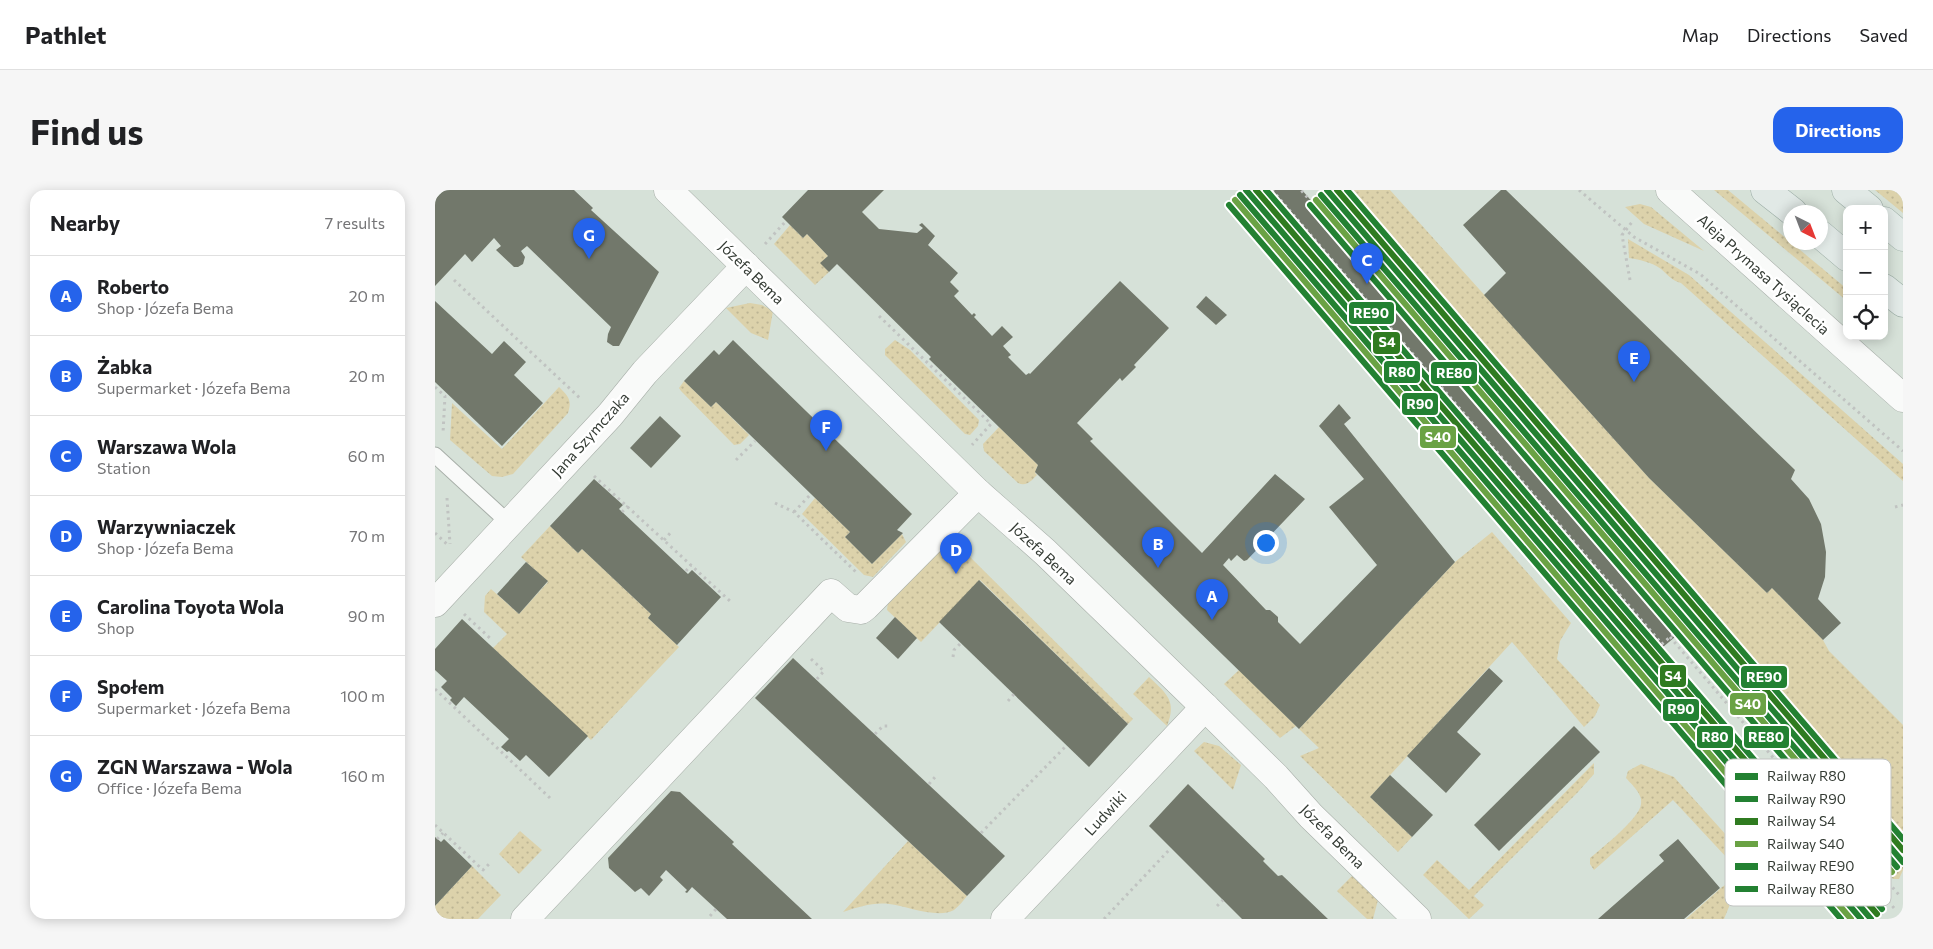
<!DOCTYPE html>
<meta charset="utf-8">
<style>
body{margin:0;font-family:Commissioner,sans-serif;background:#f6f6f6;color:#202124}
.controls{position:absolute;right:15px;top:15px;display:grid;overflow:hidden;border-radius:10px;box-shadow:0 2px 12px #0003}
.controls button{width:45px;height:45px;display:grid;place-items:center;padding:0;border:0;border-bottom:1px solid #e0e0e0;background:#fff;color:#202124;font:25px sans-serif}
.compass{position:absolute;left:1348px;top:15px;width:45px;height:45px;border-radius:50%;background:#fff;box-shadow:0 2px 12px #0003;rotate:138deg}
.you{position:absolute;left:830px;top:352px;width:18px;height:18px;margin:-12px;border:4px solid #fff;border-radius:50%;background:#1a73e8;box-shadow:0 0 0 8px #1a73e833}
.badge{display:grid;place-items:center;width:32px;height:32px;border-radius:50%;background:#2563eb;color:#fff;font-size:16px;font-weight:700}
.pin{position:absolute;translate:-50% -41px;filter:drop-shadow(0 1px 2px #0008)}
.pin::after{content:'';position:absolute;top:26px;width:18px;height:15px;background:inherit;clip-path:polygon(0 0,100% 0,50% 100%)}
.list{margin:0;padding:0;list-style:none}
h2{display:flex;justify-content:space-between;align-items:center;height:65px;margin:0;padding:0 20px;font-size:21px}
h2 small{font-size:16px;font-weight:400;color:#757577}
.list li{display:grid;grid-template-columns:32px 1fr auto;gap:15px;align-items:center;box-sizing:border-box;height:80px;padding:0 20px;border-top:1px solid #e0e0e0}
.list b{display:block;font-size:19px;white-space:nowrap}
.list p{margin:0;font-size:16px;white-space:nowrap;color:#757577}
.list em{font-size:16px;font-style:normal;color:#757577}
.icon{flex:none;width:28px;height:28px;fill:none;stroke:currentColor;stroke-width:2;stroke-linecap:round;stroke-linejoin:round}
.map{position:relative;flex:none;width:1468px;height:729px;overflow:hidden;border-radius:15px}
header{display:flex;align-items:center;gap:30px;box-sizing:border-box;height:70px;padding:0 25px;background:#fff;border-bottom:1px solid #e0e0e0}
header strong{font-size:24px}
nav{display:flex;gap:28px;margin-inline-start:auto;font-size:18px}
.intro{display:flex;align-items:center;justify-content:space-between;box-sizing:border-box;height:120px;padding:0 30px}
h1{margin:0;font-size:35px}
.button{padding:12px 22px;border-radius:15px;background:#2563eb;color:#fff;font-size:18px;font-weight:700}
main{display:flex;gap:30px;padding:0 30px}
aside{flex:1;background:#fff;border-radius:15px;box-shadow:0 2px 12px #0003}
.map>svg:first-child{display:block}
.grass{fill:url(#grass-dots)}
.building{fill:#72786b}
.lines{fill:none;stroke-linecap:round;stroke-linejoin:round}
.lane-casing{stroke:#a7aea8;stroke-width:17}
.street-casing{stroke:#a7aea8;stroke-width:29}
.secondary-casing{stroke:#a7aea8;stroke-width:29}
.primary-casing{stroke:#9cada6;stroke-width:29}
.path{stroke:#c0c3c1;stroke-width:3;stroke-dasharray:2.5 4;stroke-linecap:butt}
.lane{stroke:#f9faf9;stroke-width:15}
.street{stroke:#f9faf9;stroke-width:28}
.secondary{stroke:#f9faf9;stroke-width:28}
.primary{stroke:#e1e9e6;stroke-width:28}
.rail-1-casing{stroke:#fff;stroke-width:10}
.rail-2-casing{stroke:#fff;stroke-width:10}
.rail-3-casing{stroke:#fff;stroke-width:10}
.rail-4-casing{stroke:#fff;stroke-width:10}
.rail-5-casing{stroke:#fff;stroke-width:10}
.rail-6-casing{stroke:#fff;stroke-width:10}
.rail-1{stroke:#238132;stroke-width:6}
.rail-2{stroke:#238132;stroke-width:6}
.rail-3{stroke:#2f7b20;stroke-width:6}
.rail-4{stroke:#6aa244;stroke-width:6}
.rail-5{stroke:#238132;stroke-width:6}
.rail-6{stroke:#238132;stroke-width:6}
.labels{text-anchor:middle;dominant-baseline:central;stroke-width:5;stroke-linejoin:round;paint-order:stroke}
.street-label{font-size:15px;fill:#343b34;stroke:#fff}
.key{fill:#fff;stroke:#c2c4c2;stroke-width:1}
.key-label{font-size:14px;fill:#343b34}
.line-badge{stroke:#fff;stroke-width:2}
.badge-label{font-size:14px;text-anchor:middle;font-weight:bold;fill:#fff}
</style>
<header>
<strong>Pathlet</strong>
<nav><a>Map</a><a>Directions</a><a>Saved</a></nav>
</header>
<div class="intro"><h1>Find us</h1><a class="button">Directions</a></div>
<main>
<aside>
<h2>Nearby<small>7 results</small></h2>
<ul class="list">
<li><span class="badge">A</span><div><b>Roberto</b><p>Shop · Józefa Bema</p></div><em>20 m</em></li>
<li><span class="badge">B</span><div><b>Żabka</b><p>Supermarket · Józefa Bema</p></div><em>20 m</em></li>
<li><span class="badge">C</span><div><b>Warszawa Wola</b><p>Station</p></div><em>60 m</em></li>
<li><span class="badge">D</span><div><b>Warzywniaczek</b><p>Shop · Józefa Bema</p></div><em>70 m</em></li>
<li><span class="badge">E</span><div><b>Carolina Toyota Wola</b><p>Shop</p></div><em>90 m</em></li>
<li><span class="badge">F</span><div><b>Społem</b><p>Supermarket · Józefa Bema</p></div><em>100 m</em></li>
<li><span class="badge">G</span><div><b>ZGN Warszawa - Wola</b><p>Office · Józefa Bema</p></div><em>160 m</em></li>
</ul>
</aside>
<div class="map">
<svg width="1468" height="729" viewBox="0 0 1468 729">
<defs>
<pattern id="grass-dots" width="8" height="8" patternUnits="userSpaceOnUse" patternTransform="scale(1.25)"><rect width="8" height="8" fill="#dcd2ab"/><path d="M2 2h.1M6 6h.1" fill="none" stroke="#bdb594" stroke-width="1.8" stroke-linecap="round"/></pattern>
</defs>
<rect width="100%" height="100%" fill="#d6e1d8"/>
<!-- grass -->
<g class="grass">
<path d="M905 0H955L1214 288 1332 403 1337 398 1388 450 1394 461 1468 535V644L1440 612 1340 509Z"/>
<path d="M1279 0H1293L1412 99V111Z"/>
<path d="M1440 0H1460L1468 6V23Z"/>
<path d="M1205 14 1216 17 1269 61 1209 34 1190 17Z"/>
<path d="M355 35 368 48 372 44 393 66 386 73 394 82 380 95 339 54Z"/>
<path d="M1193 49 1254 85 1468 274V291L1246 93C1237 91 1233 85 1226 79 1216 72 1206 70 1194 68Z"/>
<path d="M315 113 327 115 338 121 333 150 316 143 291 118Z"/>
<path d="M460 150 475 160 544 230 543 236 535 245 530 244 450 165V159Z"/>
<path d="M249 191 276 217 281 212 314 245 305 254 299 255 246 201 244 198Z"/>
<path d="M124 197C134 207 137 210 133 223L78 284 67 287 57 286 15 250 17 213 67 259Z"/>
<path d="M564 237 603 275 601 279 602 280 600 283 602 285C597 290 592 297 583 293L549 261 548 254Z"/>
<path d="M380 308 415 342 410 347 437 374 467 344 471 352 438 387 429 385 367 324Z"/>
<path d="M115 336 143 363 147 359 216 424 213 428 244 457 156 550 58 458 72 444 49 422 50 406 56 399 84 424 113 392 86 367Z"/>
<path d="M1057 342 1136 433 1125 451 1122 469 1165 515 1160 526 1149 537 1077 452 935 607 977 647 963 662 865 566 884 558 864 539 1020 372Z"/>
<path d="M516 348 698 529 693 534 545 390 486 452 452 420 453 412Z"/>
<path d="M804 480 861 536 845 548 789 494Z"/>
<path d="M714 487C732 504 742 511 732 536L698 504Z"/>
<path d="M769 552 784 556 806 575 798 600 759 561Z"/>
<path d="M1159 573V584L1143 602 1039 706 1049 715 1034 729 988 685 1002 670 1034 700Z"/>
<path d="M1206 574 1239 587 1311 667 1320 682 1324 694 1307 685 1289 729H1251L1287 697 1307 684 1238 610 1159 680 1155 674V668C1167 658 1205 628 1206 614 1208 604 1197 595 1191 588L1193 581Z"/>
<path d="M85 641 107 660 84 684 64 664Z"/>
<path d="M473 651 532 706C528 711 524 716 519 720 502 729 472 716 454 714 439 712 423 717 408 722Z"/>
<path d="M1468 661V680L1464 689H1458L1449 678Z"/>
<path d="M37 676 66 705 43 729H0V716Z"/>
<path d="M917 686 943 710 938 729H932L902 701Z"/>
</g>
<!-- building -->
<g class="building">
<path d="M9 0H139L158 18 156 20 224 82 184 156H178L172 152 173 144 176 137 92 56 86 61 90 67 88 74 83 77H79L61 60 66 56 59 48 37 72 30 64 0 96V9Z"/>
<path d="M373 0H449L427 22 444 39 482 43 488 38 484 35 487 33 500 46 493 55 523 83 515 92 524 101 519 106 537 125 539 123 541 125 539 127 557 146 567 136 578 147 568 156 576 165 573 167 591 185 594 183 595 184 685 91 734 138 699 175 701 177 687 191 685 188 642 233 658 249 655 251 767 363 840 284 870 309 812 370 809 371 802 365 796 371 794 368 788 375 831 420H835L843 427V432L865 454 942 375 894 317 929 289 884 236 904 214 916 228 909 234 1020 372 864 539 600 282 603 275 494 169 496 167 402 74 394 82 385 73 393 66 372 44 368 48 347 27Z"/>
<path d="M835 0H867L1246 442 1228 457Z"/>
<path d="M1066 0H1071L1360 280 1356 289 1374 309 1386 334 1391 362 1390 387 1383 409 1406 433 1388 450 1337 398 1332 403 1214 288 1049 105 1071 83 1028 35Z"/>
<path d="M771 106 792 125 781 135 761 117Z"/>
<path d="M0 111 57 164 69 151 91 172 79 185 108 213 67 256 0 192Z"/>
<path d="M298 150 477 324 462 340 468 343 437 374 410 347 415 342 376 304 281 212 276 217 249 191 279 160 284 165Z"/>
<path d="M225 226 246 246 216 278 195 258Z"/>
<path d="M159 289 188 315 184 319 253 384 257 380 286 407 242 455 213 428 216 424 147 359 143 363 115 336Z"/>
<path d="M91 372 113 391 84 424 62 404Z"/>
<path d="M544 390 693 534 654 577 504 432Z"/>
<path d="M460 427 482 448 463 469 441 448Z"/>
<path d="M27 429 153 546 114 587 91 565 85 571 74 561 72 562 66 557 74 549 29 507 21 516 15 510 17 508 6 497 12 491 0 480V459Z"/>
<path d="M358 468 570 666 532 706 320 508Z"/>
<path d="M1054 478 1068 491 1022 542 1046 564 1011 603 972 566Z"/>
<path d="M1139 536 1165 562 1064 661 1039 635Z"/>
<path d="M955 585 998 625 977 647 935 607Z"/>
<path d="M753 594 830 669 828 671 843 686 847 685 893 729H807L714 636Z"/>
<path d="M236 601 245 602 299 652 297 654 377 729H292L257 697 252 703 250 702 252 700 231 680 225 687 228 690 214 706 206 698 200 702 174 678 173 668Z"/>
<path d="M0 647 6 652 9 649 37 676 0 716Z"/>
<path d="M1243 649 1285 698 1249 729H1163L1229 671 1224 665Z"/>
</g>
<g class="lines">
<!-- lane casing -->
<g class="lane-casing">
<path id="lane" d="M0 265 75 334"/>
</g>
<!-- street casing -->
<g class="street-casing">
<g id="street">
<path d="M233 0 543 303 610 362 770 517 841 587 876 626 982 729"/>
<path d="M0 413 175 225 210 182 311 76"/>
<path d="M90 729 396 403 413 418 426 420 431 416 543 303"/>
<path d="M570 729 770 517"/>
</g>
</g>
<!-- secondary casing -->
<g class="secondary-casing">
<path id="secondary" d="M1235 0 1468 208"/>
</g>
<!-- primary casing -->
<g class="primary-casing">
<g id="primary">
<path d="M1330 0 1358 22"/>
<path d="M1411 0 1434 19"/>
<path d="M1449 31 1468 47"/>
<path d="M1386 45 1412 67"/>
<path d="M1449 98 1468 113"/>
</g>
</g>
<!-- path -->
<g class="path">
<path d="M837 0 1227 454 1243 440 866 0"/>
<path d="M1144 0 1199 47 1265 84 1468 261"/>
<path d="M330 54 351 31"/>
<path d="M19 90 147 210"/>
<path d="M1195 90 1187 45 1197 32"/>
<path d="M444 126 556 234 537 255"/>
<path d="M0 197 10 206 8 243"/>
<path d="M301 270 320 251"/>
<path d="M159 286 296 412"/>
<path d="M12 308 15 354"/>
<path d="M340 313 359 322 422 383"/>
<path d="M1460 317 1468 315"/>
<path d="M187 322 193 316"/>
<path d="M359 322 376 304"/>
<path d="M0 343 14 356"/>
<path d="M229 350 237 341"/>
<path d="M251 381 256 375"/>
<path d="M29 424 57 450"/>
<path d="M1235 447 1383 620"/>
<path d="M518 467 519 460 526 453"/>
<path d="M376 469 389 481 382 489"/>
<path d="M0 499 115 608"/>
<path d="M573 511 579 504"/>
<path d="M440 544 448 536H455"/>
<path d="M494 594 501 586"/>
<path d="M0 635 48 680 55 673"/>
<path d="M546 643 632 555"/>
<path d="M2 649 8 643"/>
<path d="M782 716 788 710"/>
<path d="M1459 718 1386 634 1383 620 1395 626 1465 706"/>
<path d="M275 726 281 719"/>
<path d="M669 729 736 658"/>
</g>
<!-- lane -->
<use href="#lane" class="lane"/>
<!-- street -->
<use href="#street" class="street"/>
<!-- secondary -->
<use href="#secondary" class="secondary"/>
<!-- primary -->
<use href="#primary" class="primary"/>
<!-- rail-1 casing -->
<g class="rail-1-casing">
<g id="rail-1">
<path d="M811 0 1436 729"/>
<path d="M892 0 1468 672"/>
</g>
</g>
<!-- rail-2 casing -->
<g class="rail-2-casing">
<g id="rail-2">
<path d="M805 5 1426 729"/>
<path d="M886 5 1462 677"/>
</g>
</g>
<!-- rail-3 casing -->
<g class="rail-3-casing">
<g id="rail-3">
<path d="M821 0 1442 724"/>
<path d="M902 0 1468 660"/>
</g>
</g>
<!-- rail-4 casing -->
<g class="rail-4-casing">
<g id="rail-4">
<path d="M800 10 1416 729"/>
<path d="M881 10 1457 682"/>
</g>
</g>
<!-- rail-5 casing -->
<g class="rail-5-casing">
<g id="rail-5">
<path d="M831 0 1447 719"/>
<path d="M912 0 1468 649"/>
</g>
</g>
<!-- rail-6 casing -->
<g class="rail-6-casing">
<g id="rail-6">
<path d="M794 15 1406 729"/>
<path d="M875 15 1451 687"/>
</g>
</g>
<!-- rail-1 -->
<use href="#rail-1" class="rail-1"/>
<!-- rail-2 -->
<use href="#rail-2" class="rail-2"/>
<!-- rail-3 -->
<use href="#rail-3" class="rail-3"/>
<!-- rail-4 -->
<use href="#rail-4" class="rail-4"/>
<!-- rail-5 -->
<use href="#rail-5" class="rail-5"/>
<!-- rail-6 -->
<use href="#rail-6" class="rail-6"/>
</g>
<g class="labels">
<!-- street labels -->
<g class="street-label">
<text transform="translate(317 82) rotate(44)">Józefa Bema</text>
<text transform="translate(1329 84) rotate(42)">Aleja Prymasa Tysiąclecia</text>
<text transform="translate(155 244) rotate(-48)">Jana Szymczaka</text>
<text transform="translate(609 363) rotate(43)">Józefa Bema</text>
<text transform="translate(670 623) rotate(-47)">Ludwiki</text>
<text transform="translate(898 646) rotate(45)">Józefa Bema</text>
</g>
</g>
<!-- legend -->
<rect x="1290" y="569" width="166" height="147" rx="8" class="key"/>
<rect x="1300" y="583" width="23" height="7" fill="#238132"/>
<rect x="1300" y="606" width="23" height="6" fill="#238132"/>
<rect x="1300" y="628" width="23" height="7" fill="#2f7b20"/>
<rect x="1300" y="651" width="23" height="6" fill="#6aa244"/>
<rect x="1300" y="673" width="23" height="7" fill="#238132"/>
<rect x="1300" y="696" width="23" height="6" fill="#238132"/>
<g class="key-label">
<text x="1332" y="591">Railway R80</text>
<text x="1332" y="614">Railway R90</text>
<text x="1332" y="636">Railway S4</text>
<text x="1332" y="659">Railway S40</text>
<text x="1332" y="681">Railway RE90</text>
<text x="1332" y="704">Railway RE80</text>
</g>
<g class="line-badge">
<rect x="913" y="111" width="47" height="24" rx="5" fill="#238132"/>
<rect x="937" y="141" width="29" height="24" rx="5" fill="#2f7b20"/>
<rect x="948" y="170" width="38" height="24" rx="5" fill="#238132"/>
<rect x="995" y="171" width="48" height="24" rx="5" fill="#238132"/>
<rect x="966" y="202" width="38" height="24" rx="5" fill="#238132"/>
<rect x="984" y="235" width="38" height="24" rx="5" fill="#6aa244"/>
<rect x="1224" y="474" width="28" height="24" rx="5" fill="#2f7b20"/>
<rect x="1305" y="475" width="48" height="24" rx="5" fill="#238132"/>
<rect x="1294" y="502" width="38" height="24" rx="5" fill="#6aa244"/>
<rect x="1227" y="508" width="38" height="24" rx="5" fill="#238132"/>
<rect x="1261" y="535" width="38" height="24" rx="5" fill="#238132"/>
<rect x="1308" y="535" width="47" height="24" rx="5" fill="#238132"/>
</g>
<g class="badge-label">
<text x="936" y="128">RE90</text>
<text x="952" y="157">S4</text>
<text x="967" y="187">R80</text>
<text x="1019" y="188">RE80</text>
<text x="985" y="219">R90</text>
<text x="1003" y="252">S40</text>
<text x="1238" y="491">S4</text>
<text x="1329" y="492">RE90</text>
<text x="1313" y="519">S40</text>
<text x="1246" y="524">R90</text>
<text x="1280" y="552">R80</text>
<text x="1331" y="552">RE80</text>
</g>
</svg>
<div class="controls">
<button>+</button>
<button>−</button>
<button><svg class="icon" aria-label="locate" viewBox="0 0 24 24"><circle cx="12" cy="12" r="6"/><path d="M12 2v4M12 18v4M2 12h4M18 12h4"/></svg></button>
</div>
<svg class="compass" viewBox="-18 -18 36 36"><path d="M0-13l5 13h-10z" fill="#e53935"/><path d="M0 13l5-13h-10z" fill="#757577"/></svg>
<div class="you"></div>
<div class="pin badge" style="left:777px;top:430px">A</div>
<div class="pin badge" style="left:723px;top:378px">B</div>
<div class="pin badge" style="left:932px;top:94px">C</div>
<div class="pin badge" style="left:521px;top:384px">D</div>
<div class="pin badge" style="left:1199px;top:192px">E</div>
<div class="pin badge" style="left:391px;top:261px">F</div>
<div class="pin badge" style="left:154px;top:69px">G</div>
</div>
</main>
